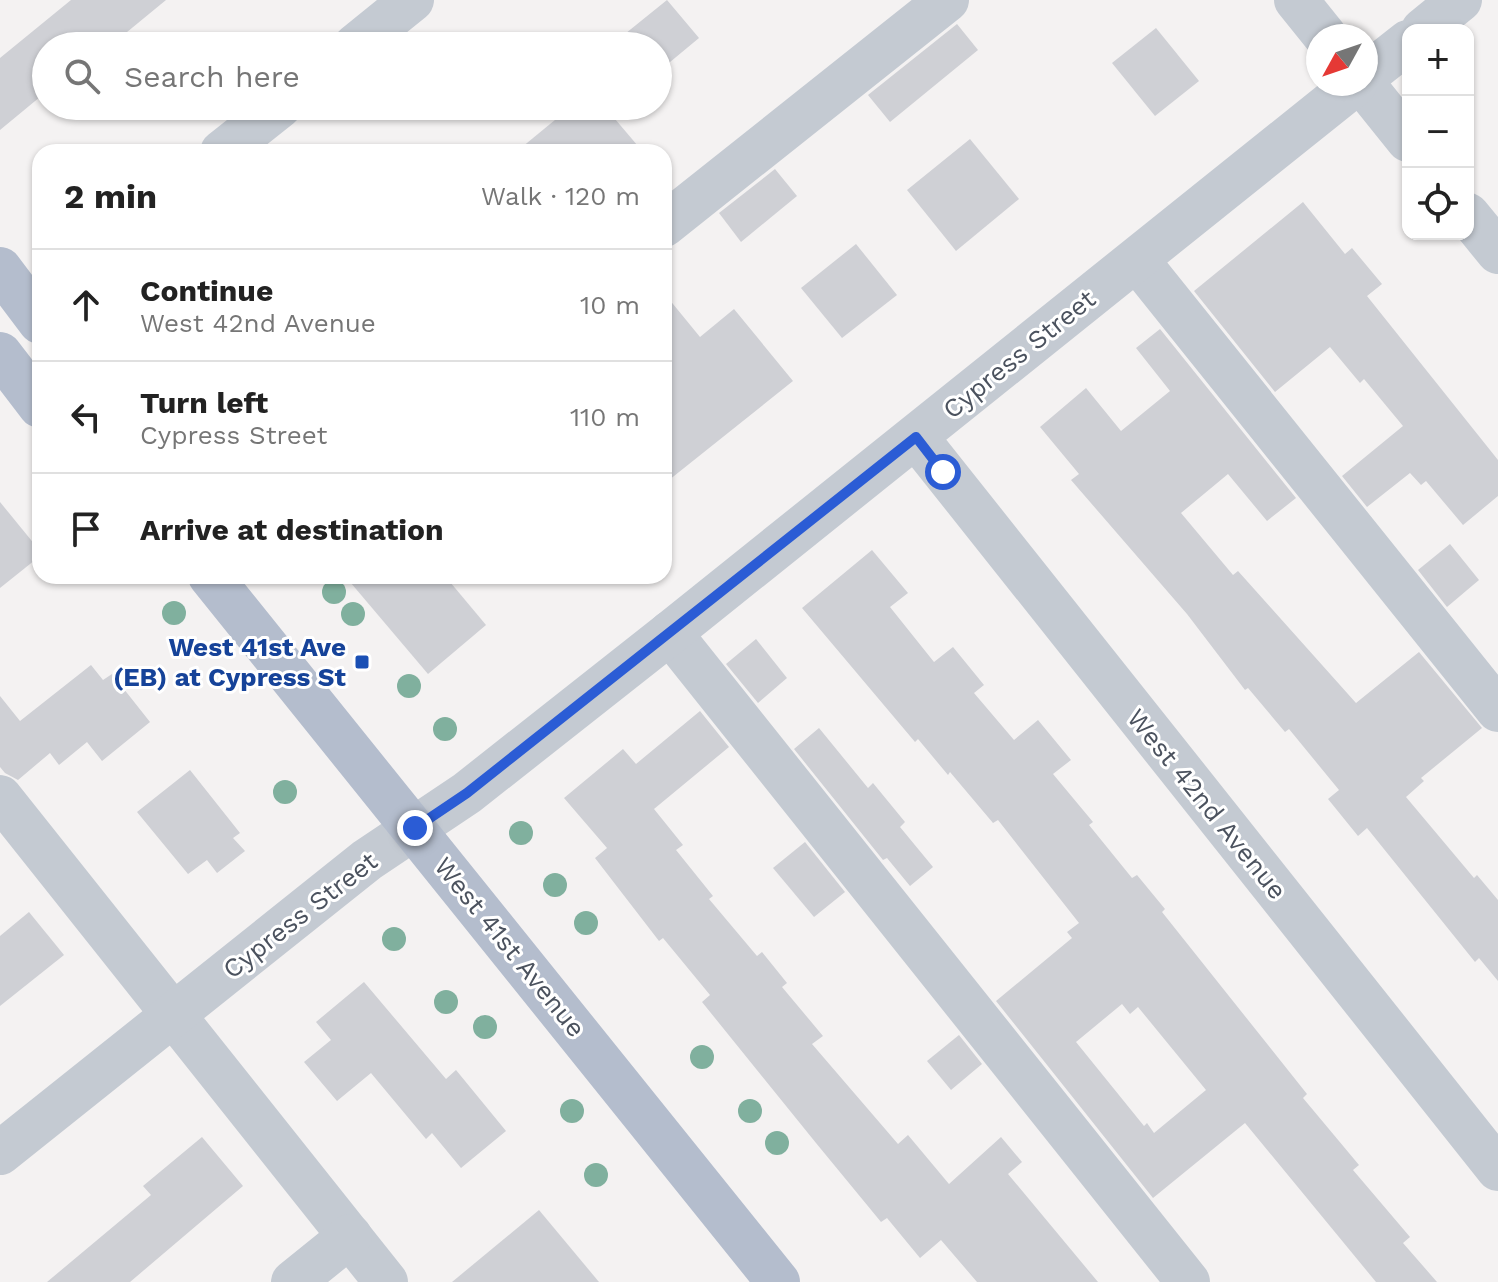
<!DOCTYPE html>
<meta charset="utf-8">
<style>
body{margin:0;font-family:"Work Sans",sans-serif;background:#f6f6f6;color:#222}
.controls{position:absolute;right:24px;top:24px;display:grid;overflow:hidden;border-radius:16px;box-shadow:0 2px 6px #0004}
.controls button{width:72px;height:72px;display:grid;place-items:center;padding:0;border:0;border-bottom:2px solid #e0e0e0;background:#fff;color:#222;font:40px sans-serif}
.compass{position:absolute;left:1306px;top:24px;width:72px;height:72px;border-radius:50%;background:#fff;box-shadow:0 2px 6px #0004;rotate:230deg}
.stop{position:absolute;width:24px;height:24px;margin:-18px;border:6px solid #2b5cd5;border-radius:50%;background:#fff}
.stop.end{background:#2b5cd5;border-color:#fff;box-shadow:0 2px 8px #0008}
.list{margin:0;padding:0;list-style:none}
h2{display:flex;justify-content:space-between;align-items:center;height:104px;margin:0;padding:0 32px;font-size:34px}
h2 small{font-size:26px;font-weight:400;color:#767676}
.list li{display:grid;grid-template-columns:52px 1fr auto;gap:24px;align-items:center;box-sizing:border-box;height:112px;padding:0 32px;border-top:2px solid #e0e0e0}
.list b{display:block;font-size:30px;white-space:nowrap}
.list p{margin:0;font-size:26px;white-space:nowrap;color:#767676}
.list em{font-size:26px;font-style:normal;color:#767676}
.icon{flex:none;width:44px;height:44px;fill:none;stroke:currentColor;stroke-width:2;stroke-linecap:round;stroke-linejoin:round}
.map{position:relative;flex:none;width:1498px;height:1282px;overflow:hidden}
.search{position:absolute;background:#fff;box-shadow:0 2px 6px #0004;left:32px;top:32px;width:640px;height:88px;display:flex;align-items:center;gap:20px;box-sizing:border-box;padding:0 28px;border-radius:44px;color:#767676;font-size:30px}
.panel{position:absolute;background:#fff;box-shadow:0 2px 6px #0004;left:32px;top:144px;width:640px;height:440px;border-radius:24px}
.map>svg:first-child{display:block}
.building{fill:#cfd0d5;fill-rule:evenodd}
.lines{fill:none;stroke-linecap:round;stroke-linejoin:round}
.minor{stroke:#c4cad2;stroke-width:44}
.major{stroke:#b4bdcd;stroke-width:44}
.tree{fill:#80b09e}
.route{stroke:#2b5cd5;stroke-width:10}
.transit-dot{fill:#1a4fb4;stroke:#fff;stroke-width:3}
.labels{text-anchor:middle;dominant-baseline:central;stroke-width:6;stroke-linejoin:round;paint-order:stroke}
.street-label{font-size:26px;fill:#4b525e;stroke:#fff}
.transit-label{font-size:26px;font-weight:bold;fill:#164399;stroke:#fff;text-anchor:end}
</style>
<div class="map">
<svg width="1498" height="1282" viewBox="0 0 1498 1282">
<rect width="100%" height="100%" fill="#f4f2f2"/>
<!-- building -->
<g class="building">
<path d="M71 0H166L110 46H46V92L0 130V58Z"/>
<path d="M667 0 699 38 658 72V46H610Z"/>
<path d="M957 24 978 50 890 122 868 95Z"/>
<path d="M1156 28 1199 81 1155 116 1112 63Z"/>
<path d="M572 106H604L643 152H516Z"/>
<path d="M970 139 1019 199 956 251 907 190Z"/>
<path d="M775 169 797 196 741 242 719 213Z"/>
<path d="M1303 202 1345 254 1352 248 1382 284 1367 296 1498 460V496L1463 525 1426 481 1421 485 1410 473 1367 507 1342 476 1403 426 1364 379 1360 383 1330 347 1275 392 1194 291Z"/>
<path d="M856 244 897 295 842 338 801 288Z"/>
<path d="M664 293 700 337 734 309 793 381 664 484Z"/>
<path d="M1160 329 1296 498 1267 521 1228 474 1181 513 1233 575 1238 571 1356 703 1419 652 1482 728 1421 778 1424 781 1406 797 1474 878 1477 875 1498 900V981L1479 958 1475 962 1367 828 1358 836 1328 799 1339 790 1289 729 1285 732 1248 688 1245 690 1187 614 1071 480 1079 474 1040 427 1086 388 1121 431 1170 391 1136 348Z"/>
<path d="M0 502 40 551V556L0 588Z"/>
<path d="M1450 544 1479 580 1447 607 1418 570Z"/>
<path d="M872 550 908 593 890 607 934 662 953 647 984 685 974 693 1014 740 1038 720 1071 760 1053 774 1093 822 1089 825 1132 878 1137 875 1165 909 1162 912 1307 1094 1303 1098 1359 1165 1353 1170 1410 1237 1403 1243 1437 1282H1376L1245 1123 1153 1198 996 1001 1072 938 1067 932 1079 923 998 820 993 823 950 772 948 775 918 739 915 742 802 608ZM1122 1004 1130 1014 1138 1007 1206 1090 1154 1133 1147 1123 1144 1126 1076 1042Z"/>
<path d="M345 576H445L486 625 428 674Z"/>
<path d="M756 639 787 678 758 703 726 664Z"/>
<path d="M91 665 103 680 112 674 150 722 102 761 87 742 59 765 50 753 18 780 5 773 0 767V696L20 721Z"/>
<path d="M700 711 729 747 654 809 683 845 676 850 713 896 709 899 757 956 762 952 787 983 782 987 823 1036 812 1044 898 1144 908 1135 949 1184 1001 1137 1022 1162 1008 1174 1098 1282H977L941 1240 920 1258 887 1218 881 1222 816 1143 702 1002 710 995 663 938 659 941 595 858 607 848 564 798 623 749 636 764Z"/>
<path d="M819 728 868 788 873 783 905 822 900 827 933 867 910 886 887 858 883 860 794 749Z"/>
<path d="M190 770 240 833 233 838 245 851 217 873 207 860 188 874 137 812Z"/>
<path d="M805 842 845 892 814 917 773 868Z"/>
<path d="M29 912 64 955 0 1006V936Z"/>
<path d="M364 982 446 1079 456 1070 506 1131 461 1168 432 1133 426 1139 371 1073 337 1101 304 1062 331 1040 316 1022Z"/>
<path d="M959 1035 982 1064 951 1090 927 1061Z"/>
<path d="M202 1137 243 1186 130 1282H47L151 1195 143 1186Z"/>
<path d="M539 1210 599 1282H452Z"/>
</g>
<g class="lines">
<!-- minor -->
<g class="minor">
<path d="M1296 0 1325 36"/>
<path d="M1423 30 1460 0"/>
<path d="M355 46 412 0"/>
<path d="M1366 75 1408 42"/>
<path d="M1363 84 1408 140"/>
<path d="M222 152 280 106"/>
<path d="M1468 215 1498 252"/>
<path d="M664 225 947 0"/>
<path d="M1137 260 1498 710"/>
<path d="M916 437 1498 1169"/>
<path d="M670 633 1188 1282"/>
<path d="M0 797 386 1282"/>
<path d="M0 1153 367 860 467 793 670 633 1355 84"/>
<path d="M293 1282 350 1236"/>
</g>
<!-- major -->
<g class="major">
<path d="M0 269 40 322"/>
<path d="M0 354 40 406"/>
<path d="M210 576 778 1282"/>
</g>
</g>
<!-- trees -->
<g class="tree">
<circle cx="334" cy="592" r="12"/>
<circle cx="174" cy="613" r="12"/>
<circle cx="353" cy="614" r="12"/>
<circle cx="409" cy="686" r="12"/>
<circle cx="445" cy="729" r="12"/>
<circle cx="285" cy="792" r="12"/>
<circle cx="521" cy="833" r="12"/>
<circle cx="555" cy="885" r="12"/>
<circle cx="586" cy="923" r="12"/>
<circle cx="394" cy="939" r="12"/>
<circle cx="446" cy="1002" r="12"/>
<circle cx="485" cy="1027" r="12"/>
<circle cx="702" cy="1057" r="12"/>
<circle cx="572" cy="1111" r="12"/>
<circle cx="750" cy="1111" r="12"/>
<circle cx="777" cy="1143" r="12"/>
<circle cx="596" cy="1175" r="12"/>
</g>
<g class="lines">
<!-- route -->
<path class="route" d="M415 828 467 793 916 437 943 472"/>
</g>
<!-- markers -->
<rect class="transit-dot" x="354" y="654" width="16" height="16" rx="4"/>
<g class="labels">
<!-- street labels -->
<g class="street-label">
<text transform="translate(1019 354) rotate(-39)">Cypress Street</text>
<text transform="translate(1207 804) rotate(51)">West 42nd Avenue</text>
<text transform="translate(300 915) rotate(-38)">Cypress Street</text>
<text transform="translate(510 947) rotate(51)">West 41st Avenue</text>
</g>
<!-- transit labels -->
<g class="transit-label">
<text x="346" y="647">West 41st Ave<tspan x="346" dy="30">(EB) at Cypress St</tspan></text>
</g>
</g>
</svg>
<div class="controls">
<button>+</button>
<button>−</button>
<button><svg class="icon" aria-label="locate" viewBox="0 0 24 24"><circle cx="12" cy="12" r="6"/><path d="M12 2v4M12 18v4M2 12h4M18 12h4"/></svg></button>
</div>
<svg class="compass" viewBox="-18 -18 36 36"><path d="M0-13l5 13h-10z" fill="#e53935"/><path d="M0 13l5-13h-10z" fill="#767676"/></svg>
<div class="stop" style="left:943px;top:472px"></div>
<div class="stop end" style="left:415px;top:828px"></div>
<div class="search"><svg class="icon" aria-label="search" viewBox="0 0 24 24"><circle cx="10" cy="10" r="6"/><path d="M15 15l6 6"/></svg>Search here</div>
<section class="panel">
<h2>2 min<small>Walk · 120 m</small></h2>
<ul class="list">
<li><svg class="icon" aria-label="ahead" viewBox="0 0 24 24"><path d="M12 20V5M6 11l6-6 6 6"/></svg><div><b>Continue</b><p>West 42nd Avenue</p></div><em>10 m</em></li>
<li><svg class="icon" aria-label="left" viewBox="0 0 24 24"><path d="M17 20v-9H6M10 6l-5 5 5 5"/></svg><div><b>Turn left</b><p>Cypress Street</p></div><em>110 m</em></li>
<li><svg class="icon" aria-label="arrive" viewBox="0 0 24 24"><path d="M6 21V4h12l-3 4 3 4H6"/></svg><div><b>Arrive at destination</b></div></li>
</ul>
</section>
</div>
